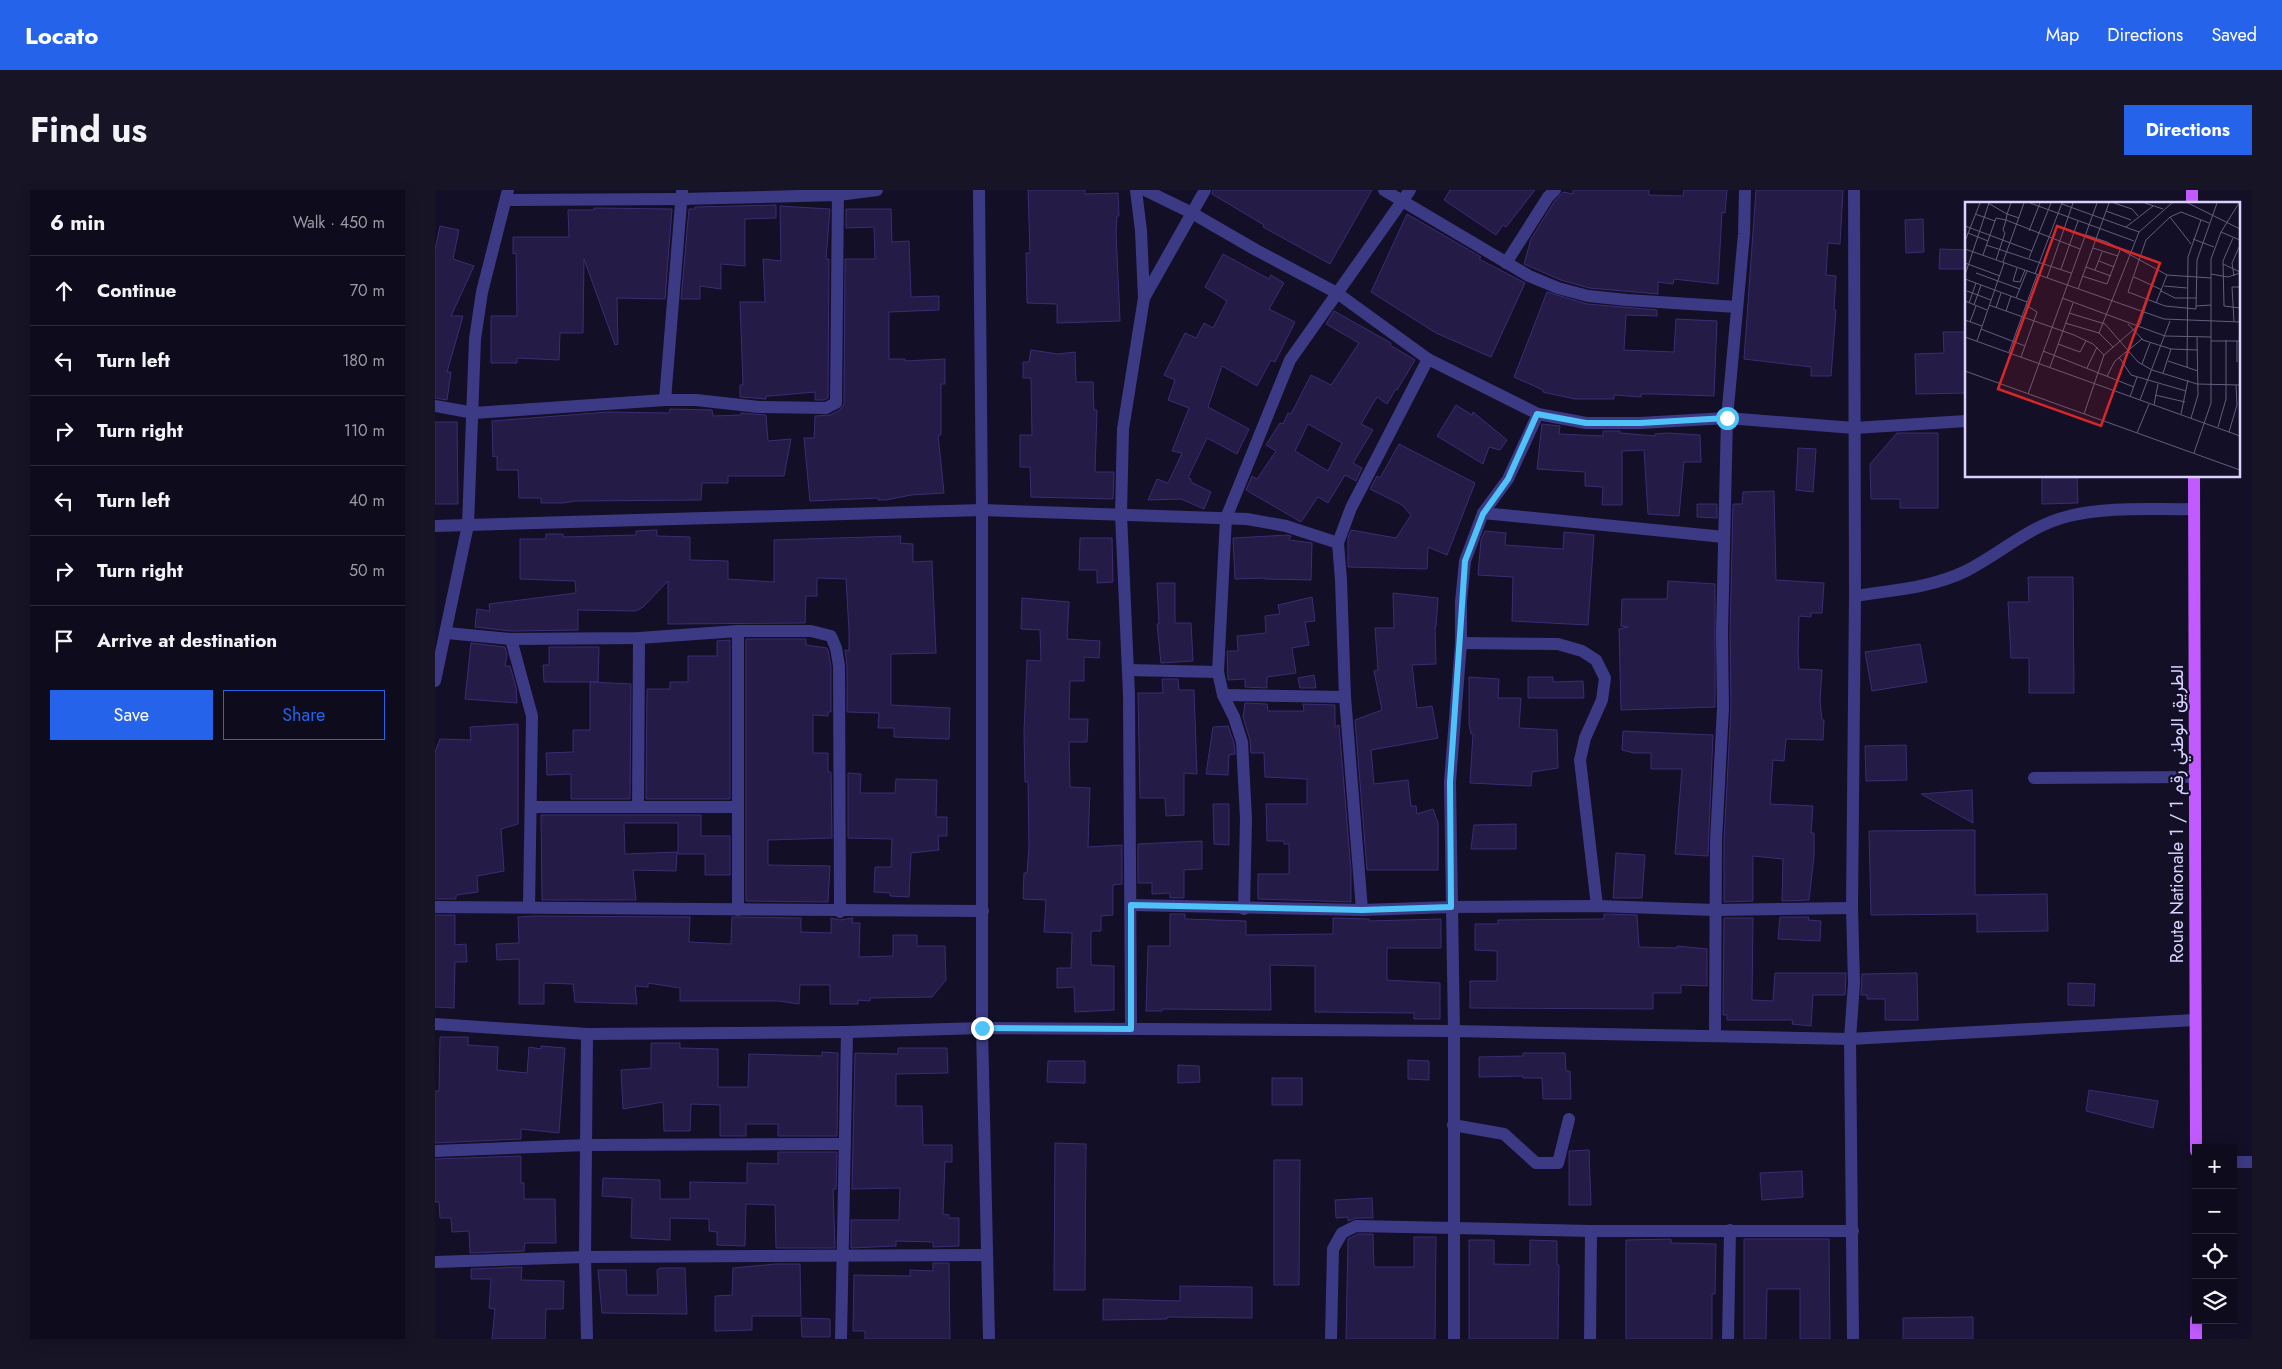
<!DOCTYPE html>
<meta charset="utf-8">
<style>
body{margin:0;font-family:Jost,Vazirmatn,sans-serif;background:#171425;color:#f1f3f6}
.controls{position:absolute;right:15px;bottom:15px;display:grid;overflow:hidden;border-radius:0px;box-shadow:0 2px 12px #0003}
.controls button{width:45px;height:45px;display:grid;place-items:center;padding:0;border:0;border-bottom:1px solid #2e2b3b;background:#0e0b1c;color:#f1f3f6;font:25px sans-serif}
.stop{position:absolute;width:15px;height:15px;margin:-11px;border:4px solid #4fc3f7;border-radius:50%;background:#fff}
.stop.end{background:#4fc3f7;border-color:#fff;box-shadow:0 1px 5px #0008}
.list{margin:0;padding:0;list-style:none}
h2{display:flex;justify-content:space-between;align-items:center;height:65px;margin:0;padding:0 20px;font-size:21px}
h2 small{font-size:16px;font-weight:400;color:#9b9ba3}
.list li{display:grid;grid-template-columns:32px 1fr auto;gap:15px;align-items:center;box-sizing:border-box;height:70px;padding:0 20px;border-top:1px solid #2e2b3b}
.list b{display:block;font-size:19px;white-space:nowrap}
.list em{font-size:16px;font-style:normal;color:#9b9ba3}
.actions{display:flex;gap:10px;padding:15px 20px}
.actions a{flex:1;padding:11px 0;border:1px solid #2563eb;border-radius:0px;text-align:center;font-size:18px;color:#2563eb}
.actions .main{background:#2563eb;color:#fff}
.icon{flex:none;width:28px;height:28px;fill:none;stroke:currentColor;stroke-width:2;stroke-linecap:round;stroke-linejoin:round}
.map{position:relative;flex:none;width:1817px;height:1149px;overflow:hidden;border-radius:0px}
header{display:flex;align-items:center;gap:30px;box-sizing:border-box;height:70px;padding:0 25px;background:#2563eb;color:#fff}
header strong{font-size:24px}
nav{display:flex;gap:28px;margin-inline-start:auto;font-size:18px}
.intro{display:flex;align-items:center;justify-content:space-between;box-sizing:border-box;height:120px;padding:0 30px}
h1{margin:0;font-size:35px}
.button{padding:12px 22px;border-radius:0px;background:#2563eb;color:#fff;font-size:18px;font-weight:700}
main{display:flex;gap:30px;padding:0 30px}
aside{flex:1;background:#0e0b1c;border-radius:0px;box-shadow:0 2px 12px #0003}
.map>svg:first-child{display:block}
.building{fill:#241b47;stroke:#3b2d73;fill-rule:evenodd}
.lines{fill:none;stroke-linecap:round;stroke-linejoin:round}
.minor{stroke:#3d3a85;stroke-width:12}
.major{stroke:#c25bff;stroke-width:12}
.route{stroke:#4fc3f7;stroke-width:6}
.labels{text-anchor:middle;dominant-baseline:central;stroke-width:4.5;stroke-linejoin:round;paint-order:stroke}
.street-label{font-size:18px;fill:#d9d4ff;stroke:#130f26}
.inset-road{fill:none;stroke:#625e7d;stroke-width:1}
.view{fill:#d62828;fill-opacity:0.15;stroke:#d62828;stroke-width:2.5}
.inset-edge{fill:none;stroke:#d9d4ff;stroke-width:2.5}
</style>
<header>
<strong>Locato</strong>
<nav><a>Map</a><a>Directions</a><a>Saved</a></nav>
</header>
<div class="intro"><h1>Find us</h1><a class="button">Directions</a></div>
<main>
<aside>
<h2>6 min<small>Walk · 450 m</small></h2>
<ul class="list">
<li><svg class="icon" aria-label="ahead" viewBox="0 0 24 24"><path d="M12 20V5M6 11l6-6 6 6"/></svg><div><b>Continue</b></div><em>70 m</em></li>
<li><svg class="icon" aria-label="left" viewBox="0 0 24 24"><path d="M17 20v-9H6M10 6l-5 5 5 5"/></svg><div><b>Turn left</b></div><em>180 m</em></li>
<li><svg class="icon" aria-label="right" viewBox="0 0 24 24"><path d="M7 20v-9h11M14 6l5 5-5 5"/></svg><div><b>Turn right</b></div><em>110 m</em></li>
<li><svg class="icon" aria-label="left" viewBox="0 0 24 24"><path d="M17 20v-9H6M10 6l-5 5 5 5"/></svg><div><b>Turn left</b></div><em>40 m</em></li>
<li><svg class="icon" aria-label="right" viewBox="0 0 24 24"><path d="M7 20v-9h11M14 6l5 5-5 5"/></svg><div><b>Turn right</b></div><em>50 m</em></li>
<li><svg class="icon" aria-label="arrive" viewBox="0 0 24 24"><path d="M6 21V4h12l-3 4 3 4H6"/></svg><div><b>Arrive at destination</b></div></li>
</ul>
<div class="actions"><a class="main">Save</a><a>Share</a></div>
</aside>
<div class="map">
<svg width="1817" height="1149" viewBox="0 0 1817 1149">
<rect width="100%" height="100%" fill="#130f26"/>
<!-- building -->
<g class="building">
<path d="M593 0H650V4L683 3 684 26H682L681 42 685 131 622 133V114L592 113 591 63H595Z"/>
<path d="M778 0H937L895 74 828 37 829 35 777 4Z"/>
<path d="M1015 0H1100L1071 37 1068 35 1061 45 1009 10Z"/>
<path d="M1138 0H1214V5L1248 6 1249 0H1292L1290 23 1287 22 1283 94 1239 89 1238 94 1223 92V104L1154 98 1126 90 1089 74 1096 49 1119 12 1128 2 1138 4Z"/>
<path d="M1321 0H1408L1405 54 1393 53 1391 85 1401 86 1399 120H1401L1396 186H1376V177L1309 169Z"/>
<path d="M341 15V28L310 29V76L286 74V99L265 96V109H246L254 19H260V17Z"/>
<path d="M345 16 395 19 391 69H394L393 208 389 210H380V202L335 206H331V209L305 207V195H308L305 112H330L328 69 346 71Z"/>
<path d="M159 18 237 19 230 109 182 108 183 154 180 155 149 69 148 143H125L124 170 82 168V173H56V126H82L81 63 78 64V47H134L133 20H159Z"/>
<path d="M411 19H456L457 52 474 51 476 107 504 106V120L454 122V169H470V171L510 169V194H506V245H503L509 303 476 305 451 310H443V308L375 311 369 248H379L380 226 395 225 405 220 409 214 410 69H440L439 37 411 38Z"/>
<path d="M972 24 1046 67 1044 69 1090 93 1056 167 1001 143 936 102Z"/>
<path d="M1488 29 1489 62 1471 63 1470 30Z"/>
<path d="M5 36 24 40 18 69 39 76 16 126H28L12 182H16L12 210 0 208V60Z"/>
<path d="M1505 59 1531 60V79H1504Z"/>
<path d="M788 64 834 89 836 85 849 93 834 119 860 132 840 172 836 170 822 196 787 176 773 217 814 239 802 264 772 248 753 288 756 289V292L776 302 769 319 746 309 713 310 722 289 733 293 747 263 737 261 754 218 733 210 740 190 729 185 750 143 761 148 769 133 778 138 792 111 770 97Z"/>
<path d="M1112 102 1152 114 1222 120V126L1191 125 1189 160 1239 162 1241 129 1282 131 1279 206 1220 204H1206V207L1179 205V209H1140L1108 202V200L1079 187Z"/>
<path d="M899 121 956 153 955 155 980 170 962 200 961 199 952 214 942 207 926 234 938 240 918 273 927 278 921 291 910 285 893 313 883 307 866 332 811 300 817 286 822 289 841 261 831 255 845 233 848 234 853 223 856 224 876 185 896 195 924 153 891 134ZM873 234 907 253 893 281 860 261Z"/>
<path d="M1508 142H1531V203L1481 204 1480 164 1509 163Z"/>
<path d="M596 160 623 164 640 162 641 192H658L659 220H662L660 282H679L678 309 596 307 595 277H585V245H597L596 188H588V172H594Z"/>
<path d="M1021 215 1037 225 1038 222 1072 250 1065 260 1054 257 1048 274 1002 246Z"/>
<path d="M235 219 277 220 278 226 306 225V223L331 225 333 251 356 249 349 286H293V293H267L266 310 141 311 128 313H106V308H84L83 280H62V266L58 267 57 231 173 222 234 223Z"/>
<path d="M0 232H22L23 314H0Z"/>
<path d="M1107 234 1125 236 1124 244 1168 246V241H1185V243L1220 246V244L1232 243 1265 245 1266 272H1249L1244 326 1213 324 1209 260 1187 261V315H1167L1168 297 1150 296V282L1102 279Z"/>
<path d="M1462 243H1503V318H1465V309H1436L1435 274Z"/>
<path d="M964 254 1040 293 1012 365 993 357 992 379 913 377V348L916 340 961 348 976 325 967 315 935 299 942 286 945 288Z"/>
<path d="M1363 258 1381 259 1378 302 1361 300Z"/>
<path d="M1607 286H1642L1643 313 1607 314Z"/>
<path d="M1339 301 1341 390 1389 393 1387 423H1376V427L1364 426 1363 462 1364 479 1387 480 1385 511 1387 530H1389L1388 550 1351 549 1349 571 1338 570 1335 614 1378 616 1376 643H1379V666L1374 710 1347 711 1348 669 1318 666V711L1289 712V651L1296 518 1295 443 1298 314H1307L1308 302Z"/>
<path d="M1262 314H1282V328L1262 327Z"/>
<path d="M222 340V346L255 347V370L293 371V389L339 392V350L466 346 465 353 478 354V372L497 371 501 463 456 464V515L515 518 514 549 459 547V538H443L444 523 412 522V476L410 460 414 461V441L411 389 382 388V406H371L370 433 233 434V391L208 417 201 421 143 420V440L76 441 40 437 42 419 55 421 54 414 141 403 140 391 85 389V349H111V344H128V347L201 345V341Z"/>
<path d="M1050 341 1071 343 1070 355 1128 359 1129 342 1159 345 1153 435 1077 431 1078 387 1043 385 1046 350Z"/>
<path d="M853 345 856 346 854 350 877 353 876 390 830 389V388L800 389 798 348Z"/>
<path d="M645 348H677L678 392 662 393V380H644Z"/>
<path d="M1593 387H1638L1639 503H1594V468H1576L1573 412H1594Z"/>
<path d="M1233 391 1280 394V517L1186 520 1184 439 1193 437 1186 436 1187 409H1232Z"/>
<path d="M722 393H740V433H756L758 471 726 473 722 434H724Z"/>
<path d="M958 403 1003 408 1001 437H1000L1001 474 977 475 982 518 997 516 1003 548 936 560 939 594 973 590 976 616H981L982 624 998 619 1003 633V680H932L920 530 947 520 939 481 943 480 940 438H959Z"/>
<path d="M877 407 880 431 870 432 874 455 857 458 861 483 832 487V498L810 497V489L793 490 792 461H803L802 446 831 443 830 426 845 424 843 415Z"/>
<path d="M587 408 634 412 632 449 665 451 664 468 649 467V491H635L634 529H653L652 552H634L635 597 655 598 653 657 687 655V694L678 695V725L666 726V741H656V775L679 776V820L640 822 639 797 622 798V778H636L637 743 609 742 611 710 588 709 589 683H592L594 657 593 592H590L589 541 592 470 606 471 605 440 586 439Z"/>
<path d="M311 449H371V455L392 458 393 460 396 477V522H393V526L378 525V563H393V582H396L397 648 333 650V675L395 676 393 712 311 711Z"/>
<path d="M295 450V609H211L212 499H235V492H253V466H282V451Z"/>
<path d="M36 453 70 457 72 465 70 476H75L81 497 82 513 30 509Z"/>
<path d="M1485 454 1492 492 1437 501 1430 462Z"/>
<path d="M114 457H164L163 492H109L108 475H114Z"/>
<path d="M879 485 881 498H865L863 488Z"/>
<path d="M1034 487 1064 489 1063 508H1086L1084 538 1122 540 1123 578 1097 582 1096 596 1035 593 1038 544H1036L1034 534Z"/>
<path d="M1093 487H1118V492L1148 491 1149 508H1093Z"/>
<path d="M727 489H743L744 500H759L762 584 749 583V625L731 626 730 608H705L703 503H728Z"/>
<path d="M155 492 196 494 195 609H136V584L112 585 111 563 138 562V540H155Z"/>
<path d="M810 513 832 514 833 521H869L868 514 900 515V537L904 535 916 680V712L823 709V684H854V654H849V651H832L831 614H872V589L830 587 829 563H816L815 550 808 527Z"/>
<path d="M83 534V634L66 639 69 681 42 686 43 702 21 705V709H0V562L5 549 36 550 35 537Z"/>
<path d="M793 536 799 553 800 564 794 565 793 585 771 584 778 537Z"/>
<path d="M1188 541 1278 545 1273 666 1240 664 1247 579H1216V563H1199L1187 560Z"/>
<path d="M1471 555 1472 590 1431 591 1430 556Z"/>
<path d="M413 583 426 584 425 603H460L461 589 502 590 501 627H512V646H503L504 660 476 663 474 707 455 706V703L439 702 440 677H456L457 649 413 648Z"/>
<path d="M1537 600 1538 633 1486 604Z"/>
<path d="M778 614H794V655L779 654Z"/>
<path d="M106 625H266V646H295V685H270V664H243V633H189L190 664 242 662 241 681 198 680 201 710H107Z"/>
<path d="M1081 634V659H1036L1039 635Z"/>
<path d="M1540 640V705L1612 704 1613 741 1542 742V724L1436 725 1434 641Z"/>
<path d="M767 651V679L749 680V708H735V703L717 704V693H703V654Z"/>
<path d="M1181 663 1210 665 1207 708H1178Z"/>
<path d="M735 724H750V729L811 731V745L898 744V728L934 729V731L1006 729V758H952V790L1005 793V829H979V823L880 822V776L835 775 836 820 727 819V821H711L713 756H735Z"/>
<path d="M1169 724 1202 725 1204 757 1242 758V756L1272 759V796L1246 795V803H1218V819L1035 818V791H1062V761L1040 760V734H1063V730L1169 729Z"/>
<path d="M0 725H20V755L31 754 32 772H20L19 818 0 817Z"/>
<path d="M98 726 255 727 254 752 296 754 297 727 366 728V742L396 743V728L405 730 418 728 417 733H425L424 767 458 766V745H482V756H510L511 790 497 807 435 808V811L423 810V814H395V795H365L364 814 344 811H245V798L213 793V797L200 796 202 814 140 812 138 794 109 793V814H84V769L62 770 61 754 84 753 83 727Z"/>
<path d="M1345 727H1374L1373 730 1386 731 1385 751 1343 749Z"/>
<path d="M1289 728H1318L1317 810 1338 811 1340 783H1411L1410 805H1378L1376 836 1357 834 1358 830H1292V825H1288Z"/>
<path d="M1482 783 1483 830H1450V809H1432V805H1426L1427 784Z"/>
<path d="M1633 793 1660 794 1659 816 1633 815Z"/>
<path d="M5 847H33V855L63 857 62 880 92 883 94 857 106 859V856L130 858 124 943 86 939V949L0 953V901H4Z"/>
<path d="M216 853H245V858L283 859V897H313L314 864 387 866V862L403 863 402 946H343V934H311V946H285V915L256 914 255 941H229L228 912 188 919 186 880 216 878Z"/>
<path d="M463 858H512L513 883 461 884V916H487L488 955H517V972H510L508 1024 514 1025V1028H524V1056L498 1057V1052L461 1051V1056L416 1058V1030H464L465 998 417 999 420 863 463 864Z"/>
<path d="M1088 863H1130L1131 881H1135L1136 909H1108L1107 888H1088V886L1044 887V867L1088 866Z"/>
<path d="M973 870 994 871V890L973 889Z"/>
<path d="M613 871H650V893L612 892Z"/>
<path d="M743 875 764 876 765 892 743 893Z"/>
<rect x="837" y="888" width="30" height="27"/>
<path d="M1654 900 1723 911 1718 938 1651 921Z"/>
<path d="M620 953 651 954 650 1100H619Z"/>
<path d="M1154 960 1156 1015H1134V961Z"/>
<path d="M343 962H402L401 999H398L400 1058H341L340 1015 311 1014 310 1056 282 1055V1042L274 1041V1029L235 1028V1050L196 1048 197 1008 167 1006 168 988 225 990V1009H255V992L312 993V973L343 974Z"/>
<path d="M86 966V993H89V1009H120L121 1053H90L89 1061 35 1063 34 1041 17 1042 16 1028H5L4 1012H0V969Z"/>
<path d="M839 970H865L864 1095H839Z"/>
<path d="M1367 981 1368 1007 1327 1010 1325 983Z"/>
<path d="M937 1008 938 1028H921L913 1031V1027L901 1028 900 1010Z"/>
<path d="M923 1044H938L939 1077H979V1047H1001L1000 1149H911L913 1049Z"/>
<path d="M1236 1049V1053L1281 1054 1280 1104H1277V1149H1191V1050Z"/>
<path d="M1309 1049H1394L1395 1149H1365V1099H1332L1331 1149H1309Z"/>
<path d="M1034 1050H1059V1074L1095 1075V1050L1122 1051V1075H1124L1123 1149H1034Z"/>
<path d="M498 1073H514L515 1149H430V1141H418L419 1085 475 1086V1080L498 1081Z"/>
<path d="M341 1074H365L366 1126H317V1140L280 1141V1106L297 1105 298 1078Z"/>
<path d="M87 1077 86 1090 129 1091 128 1119H111L110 1149H57L60 1119 54 1118 56 1089H36V1079Z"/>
<path d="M225 1078H250L252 1124 167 1123 163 1080H191L192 1105H223L222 1080Z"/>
<path d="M745 1096 817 1097V1128L732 1127V1129L668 1130V1109L745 1111Z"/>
<path d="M1538 1127V1149H1468V1128Z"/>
<path d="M366 1128 395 1129V1147H367Z"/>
</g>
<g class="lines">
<!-- minor -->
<g class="minor">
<path d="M544 0 547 320V838L554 1149"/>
<path d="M710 0 757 23 821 60 902 103 993 169 1103 224 1151 233H1205L1292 228 1419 238 1531 231"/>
<path d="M949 0 1094 86 1123 98 1153 106 1192 110 1302 117"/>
<path d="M71 10 246 9 403 5 442 0"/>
<path d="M1071 73 1113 7 1120 0"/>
<path d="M709 108 770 0"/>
<path d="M230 210 247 1"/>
<path d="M0 216 39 223 230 210H261L324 217 391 218 401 213 403 0"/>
<path d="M1048 323 1289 347"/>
<path d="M0 336 547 320 812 329 851 336 903 353"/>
<path d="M1420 406C1458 400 1496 398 1531 381 1567 363 1593 336 1634 326 1674 316 1718 320 1759 319"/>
<path d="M12 443 76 449 204 448 303 441H376L396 446 401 458 404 476 405 722"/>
<path d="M76 449 97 526 94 717"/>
<path d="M1026 453 1123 454 1147 461 1161 470 1170 488 1167 510 1150 548 1145 570 1162 716"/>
<path d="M693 480 783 482"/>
<path d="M0 491 33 335 40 149 47 102 73 0"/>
<path d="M788 505 910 507"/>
<path d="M1599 588 1759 587"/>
<path d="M203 616 204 448"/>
<path d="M96 617H303"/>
<path d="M696 715 927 720 1016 717 1162 716 1280 720 1417 718"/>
<path d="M0 717 548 721"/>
<path d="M809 719 811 629 807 552 799 527 788 505 783 482 791 328 855 170 975 0"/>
<path d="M303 720V441"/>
<path d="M927 720 910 507 906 390 903 353 916 318 993 169"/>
<path d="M0 834 152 844 412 842 547 838 1019 841 1415 849 1760 830"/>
<path d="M696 839 694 505 686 324 688 239 709 108 706 41 701 0"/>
<path d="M152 844 150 1067 152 1149"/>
<path d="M1280 846 1281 651 1288 518 1287 443 1292 228 1309 44 1310 0"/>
<path d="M1018 935 1069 944 1101 973H1123L1134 929"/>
<path d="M0 961 152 955 410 954"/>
<path d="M1798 972H1817"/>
<path d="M0 1072 150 1067 552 1065"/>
<path d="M406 1149 412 842"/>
<path d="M896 1149 898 1059 907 1043 921 1036 1156 1041H1418"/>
<path d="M1019 1149V841L1015 592 1026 453V412L1030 371 1048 323 1073 289 1103 224"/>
<path d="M1155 1149 1156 1041"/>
<path d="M1293 1149 1295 1040"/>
<path d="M1418 1149 1415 849 1419 793 1417 718 1420 406 1419 0"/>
</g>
<!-- major -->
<g class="major">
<path d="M1757 0V14"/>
<path d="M1759 286 1761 961"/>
<path d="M1761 1149V1130"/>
</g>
</g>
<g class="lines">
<!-- route -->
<path class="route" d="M547 838 696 839V715L927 720 1016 717 1015 592 1030 371 1048 324 1073 289 1102 224 1151 233H1205L1292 228"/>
</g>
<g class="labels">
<!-- street labels -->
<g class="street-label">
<text transform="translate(1742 624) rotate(-90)">Route Nationale 1 / الطريق الوطني رقم 1</text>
</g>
</g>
<!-- overview -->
<g transform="translate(1530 12)">
<rect width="275" height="275" fill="#130f26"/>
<path class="inset-road" d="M23 1 42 12 41 18 115 47M46 1 42 12 54 16M65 1 169 39M149 1 167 7 173 14M180 1 198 7M223 1 275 27M97 2 174 30M141 9 166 18M10 12 30 19M205 15 226 42M244 21 216 10 205 15 181 38 163 90 200 104 231 107 232 58 252 1M0 24 67 49M161 25 188 4M64 29 75 1M256 30 275 38M3 31 23 39M121 33 142 40 202 73 246 76M268 36 258 59 259 104 275 106M228 37 249 45M0 39 15 1M21 43 106 71M128 46 153 54M0 47 199 117 275 120M18 53 31 16 41 18 38 28 40 31 31 58M64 56 86 1M134 59 149 65M38 60 59 1M0 61 35 74M258 62 275 70M121 65 146 74M52 66 48 79 55 80 60 68M96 67 113 19M130 68 137 50M11 71 55 87M70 72 97 1M246 72 263 75 275 71M0 73 24 1M117 74 142 82 155 48M269 74 267 61 275 43M169 75 197 88M82 76 108 1M0 77 62 100M199 84 222 86M113 87 144 1M2 89 26 98M196 89 210 96H231M51 96 62 69M97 96 200 134 246 135M0 99 22 108M4 101 11 81M191 101 202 73M9 103 16 83M24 103 109 133 128 142 139 153M231 104 246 103M31 106 36 91M41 109 46 94M104 111 140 122 173 160 187 168 232 182 275 183M0 118 17 124M5 120 11 104M269 120 267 85H275M100 121 134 131 148 145M163 122 178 138 206 147 233 148M16 127 60 144M134 131 174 30 207 1M0 135 275 234M12 139 39 61M246 139H275M93 142 115 150 121 139M78 149 169 185M44 150 72 73M56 155 72 110 61 103M154 155 166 173 221 189M203 159 233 169M272 160V139M177 162 185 141M85 165 108 101M222 165 223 55 236 18M122 166 132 145M0 169 275 268M198 171 206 147M142 174 150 159 177 137M63 192 132 1M190 193 220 200M165 195 172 175M175 198 205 119M189 203 193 182M119 212 139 153 175 122 192 67M216 212 223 178M226 216 233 193 232 135M253 225 261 197V138M264 230 272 203 271 183M172 231 184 202M229 251 246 201V57L256 30 274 1"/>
<path class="view" d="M92 24 195 61 136 224 33 187Z"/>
<rect width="275" height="275" class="inset-edge"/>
</g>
</svg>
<div class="controls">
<button>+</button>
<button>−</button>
<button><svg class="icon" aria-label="locate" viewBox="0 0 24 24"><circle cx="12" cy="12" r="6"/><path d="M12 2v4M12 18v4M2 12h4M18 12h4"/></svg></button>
<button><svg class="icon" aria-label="layers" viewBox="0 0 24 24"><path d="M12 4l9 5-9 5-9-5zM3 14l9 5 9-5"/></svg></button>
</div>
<div class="stop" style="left:1292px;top:228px"></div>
<div class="stop end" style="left:547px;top:838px"></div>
</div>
</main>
